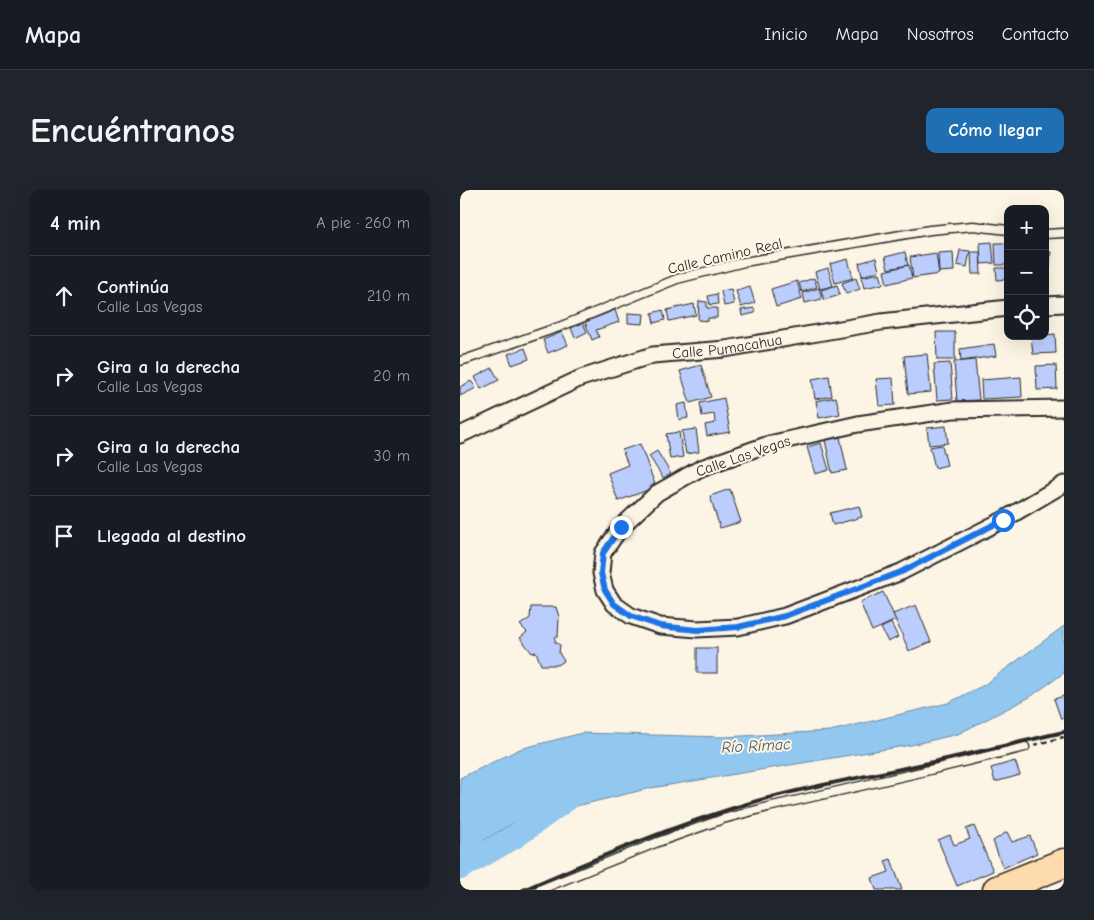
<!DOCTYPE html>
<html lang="es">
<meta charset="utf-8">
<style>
body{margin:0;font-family:"Comic Neue",sans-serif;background:#20242c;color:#f1f3f6}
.controls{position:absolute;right:15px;top:15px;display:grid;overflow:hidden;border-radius:10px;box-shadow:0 5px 20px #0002}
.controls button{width:45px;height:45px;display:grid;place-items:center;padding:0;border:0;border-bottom:1px solid #363941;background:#171b24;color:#f1f3f6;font:25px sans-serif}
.stop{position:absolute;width:15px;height:15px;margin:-11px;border:4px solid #1a73e8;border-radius:50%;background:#fff}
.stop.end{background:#1a73e8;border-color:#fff;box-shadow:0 1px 5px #0008}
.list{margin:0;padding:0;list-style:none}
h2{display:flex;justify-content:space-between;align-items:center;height:65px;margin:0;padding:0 20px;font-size:21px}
h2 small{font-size:16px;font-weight:400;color:#9ea1a6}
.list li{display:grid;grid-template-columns:32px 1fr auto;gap:15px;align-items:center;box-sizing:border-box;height:80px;padding:0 20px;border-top:1px solid #363941}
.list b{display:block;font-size:19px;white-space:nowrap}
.list p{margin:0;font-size:16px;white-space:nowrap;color:#9ea1a6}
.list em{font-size:16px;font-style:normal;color:#9ea1a6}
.icon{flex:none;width:28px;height:28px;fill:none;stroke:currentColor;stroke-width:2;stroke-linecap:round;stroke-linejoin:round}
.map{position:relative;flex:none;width:604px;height:700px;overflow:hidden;border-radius:10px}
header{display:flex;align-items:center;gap:30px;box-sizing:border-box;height:70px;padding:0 25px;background:#171b24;border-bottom:1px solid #363941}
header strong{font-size:24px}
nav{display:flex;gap:28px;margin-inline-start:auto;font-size:18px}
.intro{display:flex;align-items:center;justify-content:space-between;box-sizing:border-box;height:120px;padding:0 30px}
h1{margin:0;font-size:35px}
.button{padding:12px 22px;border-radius:10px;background:#1f6fb2;color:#fff;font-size:18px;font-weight:700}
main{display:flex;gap:30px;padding:0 30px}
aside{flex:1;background:#171b24;border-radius:10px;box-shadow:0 5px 20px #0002}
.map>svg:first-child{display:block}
.water{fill:#92c8f0;stroke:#6989a1}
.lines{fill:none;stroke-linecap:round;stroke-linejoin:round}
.river{stroke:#92c8f0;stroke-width:24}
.building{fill:#bbcdfd;stroke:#2b2b2b}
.lane-casing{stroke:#2b2b2b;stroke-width:11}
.street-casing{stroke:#2b2b2b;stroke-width:19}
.highway-casing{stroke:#2b2b2b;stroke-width:31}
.path{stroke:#2b2b2b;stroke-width:2.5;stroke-dasharray:5 4;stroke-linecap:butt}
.lane{stroke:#fcf5e5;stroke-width:8}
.street{stroke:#fcf5e5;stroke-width:15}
.highway{stroke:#fedbac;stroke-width:28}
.rail{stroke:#2b2b2b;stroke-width:4}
.route{stroke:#1a73e8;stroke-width:6}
.labels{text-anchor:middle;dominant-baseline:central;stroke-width:4;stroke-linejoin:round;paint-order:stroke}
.street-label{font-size:15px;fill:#2b2b2b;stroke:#fcf5e5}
.water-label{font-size:16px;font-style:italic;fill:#4a5a66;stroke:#fcf5e5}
</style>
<header>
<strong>Mapa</strong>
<nav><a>Inicio</a><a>Mapa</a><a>Nosotros</a><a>Contacto</a></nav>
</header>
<div class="intro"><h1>Encuéntranos</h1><a class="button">Cómo llegar</a></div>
<main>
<aside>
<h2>4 min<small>A pie · 260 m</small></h2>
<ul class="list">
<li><svg class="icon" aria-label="ahead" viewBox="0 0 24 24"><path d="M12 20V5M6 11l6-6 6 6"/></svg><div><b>Continúa</b><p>Calle Las Vegas</p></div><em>210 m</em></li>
<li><svg class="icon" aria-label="right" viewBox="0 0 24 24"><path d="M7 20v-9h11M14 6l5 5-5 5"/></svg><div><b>Gira a la derecha</b><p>Calle Las Vegas</p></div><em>20 m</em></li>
<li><svg class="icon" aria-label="right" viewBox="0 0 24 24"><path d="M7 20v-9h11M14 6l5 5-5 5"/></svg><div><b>Gira a la derecha</b><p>Calle Las Vegas</p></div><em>30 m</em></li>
<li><svg class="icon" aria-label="arrive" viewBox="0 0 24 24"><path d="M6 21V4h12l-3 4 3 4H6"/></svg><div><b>Llegada al destino</b></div></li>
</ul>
</aside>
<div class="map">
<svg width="604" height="700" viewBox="0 0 604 700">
<rect width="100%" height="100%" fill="#fcf5e5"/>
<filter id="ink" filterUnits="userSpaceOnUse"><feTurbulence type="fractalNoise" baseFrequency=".02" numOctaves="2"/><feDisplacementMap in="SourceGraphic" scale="10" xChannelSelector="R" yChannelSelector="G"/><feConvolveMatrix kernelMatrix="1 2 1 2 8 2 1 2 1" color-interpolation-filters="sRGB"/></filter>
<g filter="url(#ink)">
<!-- water -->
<path class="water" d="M604 436V483L570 507 498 544 451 555 191 598 59 630 24 650 0 672V588L60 559 122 543 264 547 370 541 488 513 524 495Z"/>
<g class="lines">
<!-- river -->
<path class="river" d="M0 678 56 646 114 604"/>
</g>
<!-- building -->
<g class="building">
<path d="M532 52 534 73 521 74 520 53Z"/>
<path d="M535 53H547V75H536Z"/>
<path d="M500 60 510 61 507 77 497 75Z"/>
<path d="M585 61 591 62 589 86H585Z"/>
<path d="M445 62 448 75 428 79 425 67Z"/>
<path d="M493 62 494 81 479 82 478 63Z"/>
<path d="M511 62H520L521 84H512Z"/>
<path d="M476 63 479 84 453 88 450 67Z"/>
<path d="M416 68 419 81 402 86 399 73Z"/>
<path d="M388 69 393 88 375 93 370 74Z"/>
<path d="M449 75 452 88 427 94 424 81Z"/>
<path d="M368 78 373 96 360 99 355 82Z"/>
<path d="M536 78H548V89L537 90Z"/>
<path d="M420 83 423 94 404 98 401 87Z"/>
<path d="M354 88 357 97 342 102 339 93Z"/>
<path d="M396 88 400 99 386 104 382 93Z"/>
<path d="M337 91 342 109 316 117 311 99Z"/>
<path d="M377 95 380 105 364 110 361 100Z"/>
<path d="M290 97 295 113 281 117 276 101Z"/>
<path d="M359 98 362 109 345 113 343 103Z"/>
<path d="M271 99 274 114 264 116 261 101Z"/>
<path d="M257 104 258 114 250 115 248 106Z"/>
<path d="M239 111 247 112V118H257V128H248V131L238 130Z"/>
<path d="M234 114 236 125 209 131 207 120Z"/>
<path d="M294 118 295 123 282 126 281 120Z"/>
<path d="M155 120 159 132 136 140 139 147 132 150 125 132Z"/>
<path d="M203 120 205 130 194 133 192 123Z"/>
<path d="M168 123 184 124 183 134 168 133Z"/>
<path d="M123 133 127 142 115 148 111 138Z"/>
<path d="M102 142 108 155 88 163 83 150Z"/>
<path d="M476 142H495V170H477Z"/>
<path d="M595 144 596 163 573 164 571 146H585V145Z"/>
<path d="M534 154 536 166 501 171 500 159Z"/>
<path d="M65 158 69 169 52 175 48 164Z"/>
<path d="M467 164 471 202 448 204 444 166Z"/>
<path d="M515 170 519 210 497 211 494 172Z"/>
<path d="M490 173 493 209 477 210 474 174Z"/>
<path d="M241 175 251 207 230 213 220 181Z"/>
<path d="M596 175 597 199 577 200 576 176Z"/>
<path d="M32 178 39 190 21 199 15 187Z"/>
<path d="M369 186 372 206 355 209 352 189Z"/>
<path d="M561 187 562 207 522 209 521 190Z"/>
<path d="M433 188 435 215 419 216 416 189Z"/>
<path d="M11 191 16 198 0 206V197Z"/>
<path d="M376 207 380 224 359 228 356 211Z"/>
<path d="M264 208 270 242 247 246 245 235 255 233 254 224 242 226 240 213Z"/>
<path d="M226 213 228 228 219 230 217 215Z"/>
<path d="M486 236 488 253 469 255 467 238Z"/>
<path d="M236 239 239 262 226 264 222 241Z"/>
<path d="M219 242 223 267 210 269 206 244Z"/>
<path d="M380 247 387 280 372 283 365 250Z"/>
<path d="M361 253 369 280 355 284 347 257Z"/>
<path d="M180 254 196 297 158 311 148 283 168 275 162 260Z"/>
<path d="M482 255 487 275 475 278 470 257Z"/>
<path d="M197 261 211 284 203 288 189 266Z"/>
<path d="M270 299 281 332 260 338 250 306Z"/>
<path d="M399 316 402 327 373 335 370 323Z"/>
<path d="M423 402 436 430 412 441 400 412Z"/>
<path d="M456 415 471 452 449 461 433 424Z"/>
<path d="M71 417H96L99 427 98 447H95V452L100 455 99 463 104 471 98 475H81L76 462 72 463 60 448 67 442 60 435 70 428Z"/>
<path d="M431 433 438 447 428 452 421 438Z"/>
<rect x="237" y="458" width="20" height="25"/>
<path d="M604 506V528L601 529 594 509Z"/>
<path d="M555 571 560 585 535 592 531 578Z"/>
<path d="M514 636 533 681 497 696 478 650 490 645 494 655 510 649 506 639Z"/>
<path d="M547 642 552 652 570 646 577 663 543 678 533 651Z"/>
<path d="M431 669 442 700H416L412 688 429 682 425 671Z"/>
</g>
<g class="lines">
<!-- lane casing -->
<g class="lane-casing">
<g id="lane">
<path d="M585 44 604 43"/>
<path d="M0 171 7 169 99 137 217 89 284 72 470 40 513 36 548 40"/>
<path d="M79 700 198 652 263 629 308 617 453 584 565 557"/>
</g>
</g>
<!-- street casing -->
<g class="street-casing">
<g id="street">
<path d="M585 115 604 114"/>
<path d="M604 218 493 220 398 234 309 254 241 278 197 303 161 337 143 363 141 383 145 400 154 414 171 426 200 436 237 439 278 437 325 426 441 382 543 330 604 294"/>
<path id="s1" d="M0 245 121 188 193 165 265 159 421 132 548 118"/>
</g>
</g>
<!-- highway casing -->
<g class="highway-casing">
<path id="highway" d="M537 700 604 673"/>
</g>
<!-- path -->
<path class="path" d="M574 555 604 547"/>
<!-- lane -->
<use href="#lane" class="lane"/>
<!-- street -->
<use href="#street" class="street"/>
<!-- highway -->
<use href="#highway" class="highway"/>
<!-- rail -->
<path class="rail" d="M63 700C139 667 217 634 297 611 345 597 395 589 445 578 498 567 551 554 604 542"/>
</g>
</g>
<g class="lines" filter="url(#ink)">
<!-- route -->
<path class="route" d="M161 337 143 363 141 383 145 400 154 414 171 426 200 436 237 440 278 437 325 426 441 382 543 330"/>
</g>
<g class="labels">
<!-- street labels -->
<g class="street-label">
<text transform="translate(265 66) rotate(-13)">Calle Camino Real</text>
<text stroke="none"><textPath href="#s1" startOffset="284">Calle Pumacahua</textPath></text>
<text transform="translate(283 266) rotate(-19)">Calle Las Vegas</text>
</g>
<!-- water labels -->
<g class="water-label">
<text transform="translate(296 556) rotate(-3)">Río Rímac</text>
</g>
</g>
</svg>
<div class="controls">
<button>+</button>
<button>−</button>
<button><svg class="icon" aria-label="locate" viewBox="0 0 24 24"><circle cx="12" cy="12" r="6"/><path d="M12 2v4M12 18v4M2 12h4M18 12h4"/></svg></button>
</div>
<div class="stop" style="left:543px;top:330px"></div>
<div class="stop end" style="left:161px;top:337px"></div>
</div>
</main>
